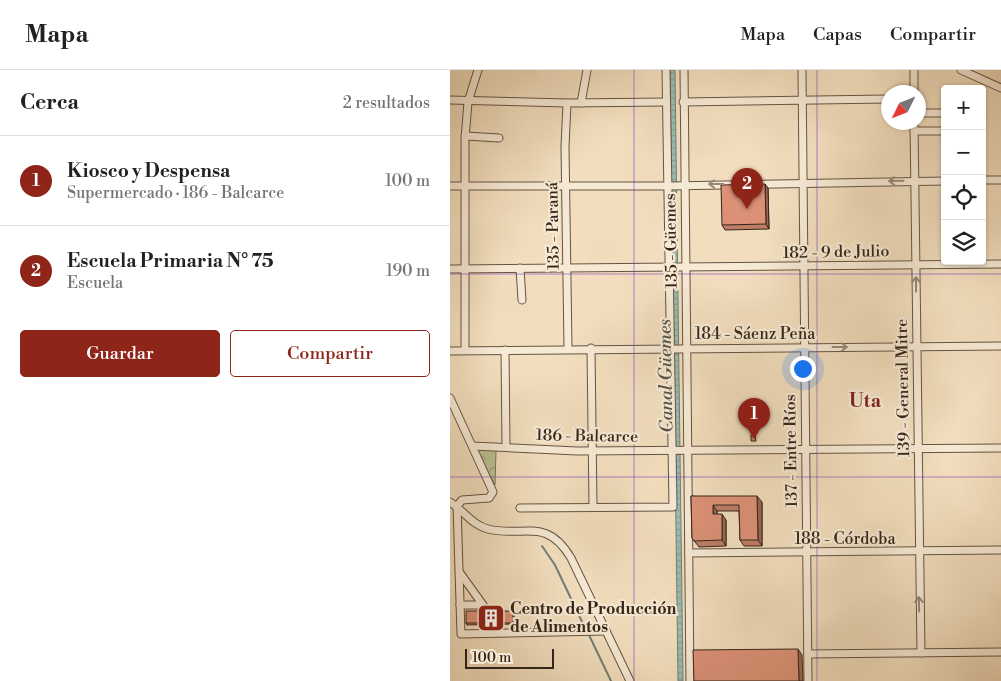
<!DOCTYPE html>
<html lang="es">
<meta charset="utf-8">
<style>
body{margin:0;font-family:"Libre Bodoni",serif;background:#f2f2f2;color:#202124}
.controls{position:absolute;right:15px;top:15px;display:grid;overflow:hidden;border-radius:5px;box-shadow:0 1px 4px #0004}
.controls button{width:45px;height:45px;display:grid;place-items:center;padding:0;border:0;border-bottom:1px solid #e0e0e0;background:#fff;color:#202124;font:25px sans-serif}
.compass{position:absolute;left:431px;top:15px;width:45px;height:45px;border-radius:50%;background:#fff;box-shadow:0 1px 4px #0004;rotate:227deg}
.scale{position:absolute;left:15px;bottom:12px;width:89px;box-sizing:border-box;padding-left:5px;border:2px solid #35261a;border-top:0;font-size:14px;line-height:18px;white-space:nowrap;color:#35261a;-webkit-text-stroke:4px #f7ead5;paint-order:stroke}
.you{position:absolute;left:352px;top:298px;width:18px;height:18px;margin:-12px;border:4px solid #fff;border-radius:50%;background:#1a73e8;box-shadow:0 0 0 8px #1a73e833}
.badge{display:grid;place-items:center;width:32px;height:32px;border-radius:50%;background:#8f2418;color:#fff;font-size:16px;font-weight:700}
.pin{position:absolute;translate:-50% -41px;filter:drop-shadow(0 1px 2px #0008)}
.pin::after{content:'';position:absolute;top:26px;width:18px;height:15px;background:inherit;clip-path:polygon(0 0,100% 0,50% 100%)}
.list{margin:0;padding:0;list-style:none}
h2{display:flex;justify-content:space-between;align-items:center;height:65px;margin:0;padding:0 20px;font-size:21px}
h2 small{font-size:16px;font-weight:400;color:#757577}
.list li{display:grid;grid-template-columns:32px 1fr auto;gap:15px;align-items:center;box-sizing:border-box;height:90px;padding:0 20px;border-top:1px solid #e0e0e0}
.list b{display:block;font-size:19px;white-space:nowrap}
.list p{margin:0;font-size:16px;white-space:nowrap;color:#757577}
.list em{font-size:16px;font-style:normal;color:#757577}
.actions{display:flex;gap:10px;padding:15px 20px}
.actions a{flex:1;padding:11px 0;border:1px solid #8f2418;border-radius:5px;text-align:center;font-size:18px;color:#8f2418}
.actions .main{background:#8f2418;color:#fff}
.icon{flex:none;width:28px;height:28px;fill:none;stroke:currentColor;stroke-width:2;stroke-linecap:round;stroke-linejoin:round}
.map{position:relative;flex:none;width:551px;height:611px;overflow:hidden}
header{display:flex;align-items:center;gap:30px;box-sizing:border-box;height:70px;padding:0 25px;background:#fff;border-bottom:1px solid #e0e0e0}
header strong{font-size:24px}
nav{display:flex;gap:28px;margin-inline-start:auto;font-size:18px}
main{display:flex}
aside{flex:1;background:#fff}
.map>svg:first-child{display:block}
.park{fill:url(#park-crowns);stroke:#787456}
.water{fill:url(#water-rules);stroke:#728076}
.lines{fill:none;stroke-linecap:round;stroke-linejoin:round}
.stream{stroke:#728076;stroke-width:2}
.minor-casing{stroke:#645443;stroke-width:9}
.minor{stroke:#f7ead5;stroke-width:7}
.wall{fill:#bd7d66;stroke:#35261a}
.shaded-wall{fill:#9a6653;stroke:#35261a}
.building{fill:#dc9177;stroke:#35261a}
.oneway{stroke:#968878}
.grid{fill:none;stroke:#7b2cbf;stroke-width:1;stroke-opacity:0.55}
.labels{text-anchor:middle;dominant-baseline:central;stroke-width:4.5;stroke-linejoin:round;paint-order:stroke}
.street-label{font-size:16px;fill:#35261a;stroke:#f7ead5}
.poi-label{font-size:16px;font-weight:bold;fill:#35261a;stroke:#f7ead5;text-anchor:start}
.water-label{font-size:18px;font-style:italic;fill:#545348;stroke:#f7ead5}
.quarter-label{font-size:19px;font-weight:bold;fill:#7a1f14;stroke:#f7ead5}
</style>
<header>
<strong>Mapa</strong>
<nav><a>Mapa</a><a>Capas</a><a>Compartir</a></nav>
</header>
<main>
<aside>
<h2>Cerca<small>2 resultados</small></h2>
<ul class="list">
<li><span class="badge">1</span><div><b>Kiosco y Despensa</b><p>Supermercado · 186 - Balcarce</p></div><em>100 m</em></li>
<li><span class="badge">2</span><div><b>Escuela Primaria N° 75</b><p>Escuela</p></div><em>190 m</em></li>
</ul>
<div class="actions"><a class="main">Guardar</a><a>Compartir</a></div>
</aside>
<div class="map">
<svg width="551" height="611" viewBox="0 0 551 611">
<defs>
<pattern id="park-crowns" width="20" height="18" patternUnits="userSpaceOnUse" patternTransform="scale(1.25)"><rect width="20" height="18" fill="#bac192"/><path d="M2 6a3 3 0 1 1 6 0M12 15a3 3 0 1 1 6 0" fill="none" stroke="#989d76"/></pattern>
<pattern id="water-rules" width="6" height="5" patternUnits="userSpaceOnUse" patternTransform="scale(1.25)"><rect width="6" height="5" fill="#9bbcb4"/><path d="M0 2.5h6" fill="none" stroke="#86a19a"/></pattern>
</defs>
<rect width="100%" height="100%" fill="#f2debe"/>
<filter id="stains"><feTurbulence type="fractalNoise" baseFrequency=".004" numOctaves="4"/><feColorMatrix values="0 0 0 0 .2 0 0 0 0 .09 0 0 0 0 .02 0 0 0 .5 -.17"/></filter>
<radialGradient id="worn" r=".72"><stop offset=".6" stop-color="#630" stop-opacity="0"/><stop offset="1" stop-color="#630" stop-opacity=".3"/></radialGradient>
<!-- park -->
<path class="park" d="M26 379 46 380 45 415Z"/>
<!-- water -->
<path class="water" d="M220 0H225L233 611H228Z"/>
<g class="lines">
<!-- stream -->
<g class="stream">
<path d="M92 476 105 495 135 558"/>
<path d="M139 565 161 611"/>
</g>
<!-- minor casing -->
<g class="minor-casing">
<g id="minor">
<path d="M234 0 240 611"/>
<path d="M352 0 358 611"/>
<path d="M511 0 551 18"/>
<path d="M464 22V0"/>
<path d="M0 30 117 33 216 32"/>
<path d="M233 32 438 29"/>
<path d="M117 33 115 77 118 278"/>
<path d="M131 33 137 0"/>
<path d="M468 43H495"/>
<path d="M464 52 471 583"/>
<path d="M464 61H495"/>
<path d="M15 66 49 68"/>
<path d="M532 110H551"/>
<path d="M0 116H220L495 111"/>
<path d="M70 198 72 230"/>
<path d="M0 199 551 194"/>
<path d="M141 278 143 437"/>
<path d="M15 279V69L18 32 28 0"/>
<path d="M55 280 56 377"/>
<path d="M0 281 551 276"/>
<path d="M0 328 43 422 39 428 12 430 7 436"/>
<path d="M23 376 127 381 551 378"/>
<path d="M0 432C13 440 22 455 38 459 74 468 96 446 121 488L180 611"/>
<path d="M7 436 11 564 156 561"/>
<path d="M70 438 223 437 216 0"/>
<path d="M239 483 551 480"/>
<path d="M10 503 33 535H10"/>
<path d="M358 584 551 582"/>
</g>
</g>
<!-- minor -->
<use href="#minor" class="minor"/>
</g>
<!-- wall -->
<g class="wall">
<path d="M318 118 319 159 275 160 272 155Z"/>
<path d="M241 426 312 432V476H294L290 470 289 441H267V444L276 450V476L249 477 242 468Z"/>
<path d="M64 542V554L17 555 16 553Z"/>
</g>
<!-- shaded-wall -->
<g class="shaded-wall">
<path d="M315 114 318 118 319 159 316 154Z"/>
<path d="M307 426 312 432V476L308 470Z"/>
<path d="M263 435 267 441V450L263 444Z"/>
<path d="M272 444 276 450V476L272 470Z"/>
<path d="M63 541 64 542V554L63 553Z"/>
<path d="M348 579 352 585 353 611H349Z"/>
</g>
<!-- building -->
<g class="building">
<path d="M315 114 316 154 272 155 271 115Z"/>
<path d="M301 365H305L306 371H301Z"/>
<path d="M241 426H307L308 470H290L289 435H263V444H272V470L244 471 242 468Z"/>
<rect x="16" y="541" width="47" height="12"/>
<path d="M348 579 349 611H244L243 580Z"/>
</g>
<!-- one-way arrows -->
<defs><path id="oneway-shaft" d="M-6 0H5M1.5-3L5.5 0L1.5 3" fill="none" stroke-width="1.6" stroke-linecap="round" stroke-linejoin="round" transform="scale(1.25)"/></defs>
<g class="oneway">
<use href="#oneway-shaft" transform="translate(446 111) rotate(179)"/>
<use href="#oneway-shaft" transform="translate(266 114) rotate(-180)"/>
<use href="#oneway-shaft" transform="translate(466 214) rotate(-90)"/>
<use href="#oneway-shaft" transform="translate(390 277)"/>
<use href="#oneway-shaft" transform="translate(469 534) rotate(-91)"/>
</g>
<!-- grid -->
<path class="grid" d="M184 0V611M367 0V611M0 204H551M0 407H551"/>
<!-- icons -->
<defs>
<g id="building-square" transform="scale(1.4375)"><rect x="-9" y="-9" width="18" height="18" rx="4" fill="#8f2418" stroke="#f7ead5"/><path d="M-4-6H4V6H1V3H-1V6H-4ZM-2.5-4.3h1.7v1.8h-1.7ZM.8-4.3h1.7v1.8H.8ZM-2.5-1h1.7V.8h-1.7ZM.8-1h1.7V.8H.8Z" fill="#fff"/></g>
</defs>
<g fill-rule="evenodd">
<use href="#building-square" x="41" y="548"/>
</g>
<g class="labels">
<!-- street labels -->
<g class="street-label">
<text transform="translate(103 156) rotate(-91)">135 - Paraná</text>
<text transform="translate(221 171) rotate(-91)">135 - Güemes</text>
<text transform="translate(386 182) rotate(-1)">182 - 9 de Julio</text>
<text x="305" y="264">184 - Sáenz Peña</text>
<text transform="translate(453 318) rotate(-91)">139 - General Mitre</text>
<text transform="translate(137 366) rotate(1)">186 - Balcarce</text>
<text transform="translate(341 381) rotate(-91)">137 - Entre Ríos</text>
<text x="395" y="469">188 - Córdoba</text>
</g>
<!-- poi labels -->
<g class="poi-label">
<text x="60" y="539">Centro de Producción<tspan x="60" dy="18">de Alimentos</tspan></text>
</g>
<!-- water labels -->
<g class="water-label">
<text transform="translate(216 306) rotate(-91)">Canal Güemes</text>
</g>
<!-- quarter labels -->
<g class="quarter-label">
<text x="415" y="331">Uta</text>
</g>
</g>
<rect width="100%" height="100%" filter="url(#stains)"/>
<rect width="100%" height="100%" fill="url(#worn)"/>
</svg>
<div class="controls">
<button>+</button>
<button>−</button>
<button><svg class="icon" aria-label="locate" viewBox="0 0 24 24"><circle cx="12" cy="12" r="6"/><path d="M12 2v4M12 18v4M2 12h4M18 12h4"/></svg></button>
<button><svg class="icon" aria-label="layers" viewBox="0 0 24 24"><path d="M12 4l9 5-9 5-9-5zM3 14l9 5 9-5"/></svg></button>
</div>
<svg class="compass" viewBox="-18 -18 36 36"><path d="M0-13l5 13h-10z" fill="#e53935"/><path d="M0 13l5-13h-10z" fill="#757577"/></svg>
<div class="scale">100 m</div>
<div class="you"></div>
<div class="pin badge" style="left:304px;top:369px">1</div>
<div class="pin badge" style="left:297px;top:139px">2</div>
</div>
</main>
